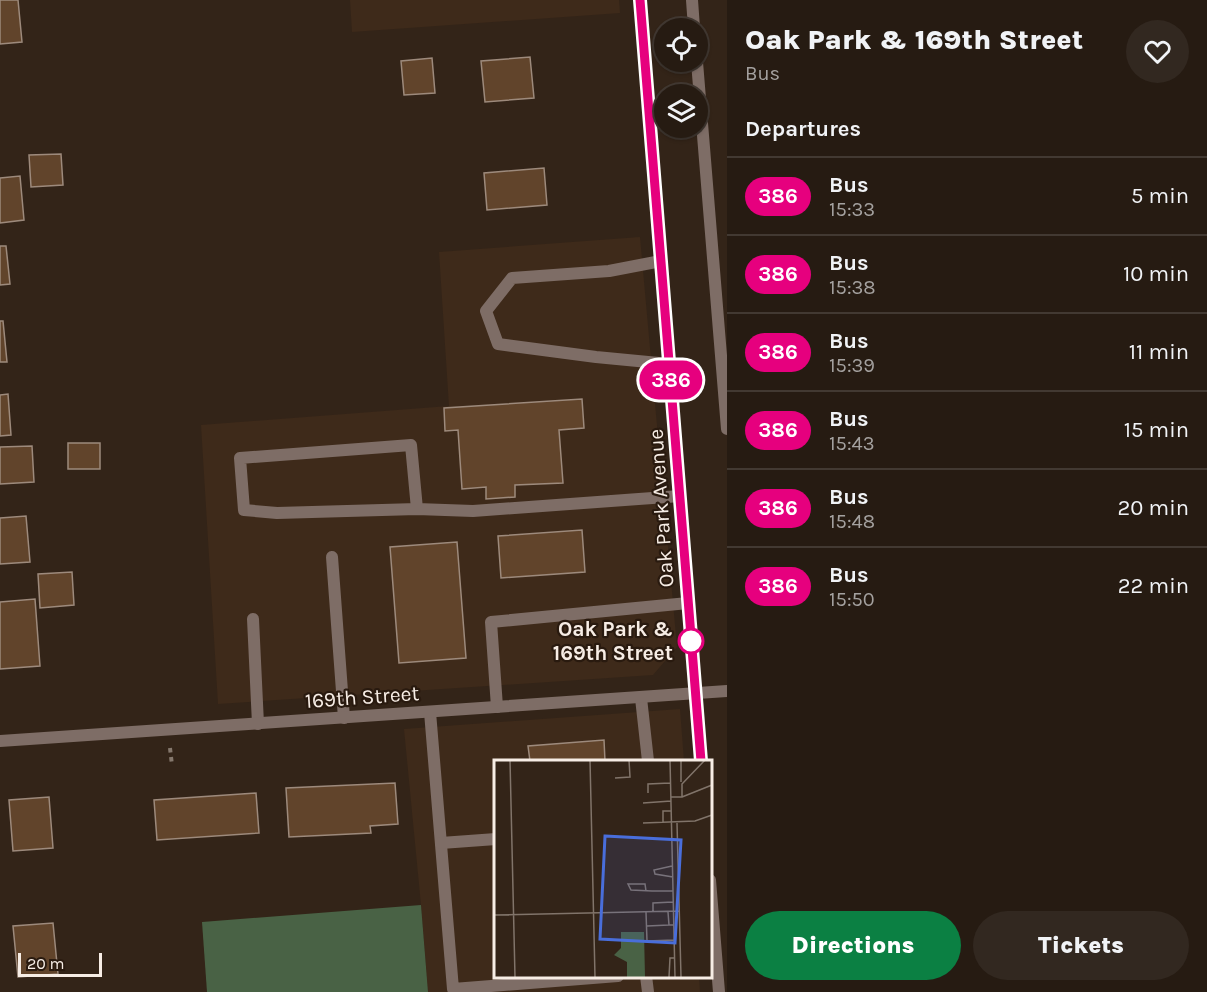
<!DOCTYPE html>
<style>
body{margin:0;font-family:Karla,sans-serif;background:#322820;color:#f1f3f6;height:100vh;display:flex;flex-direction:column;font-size:22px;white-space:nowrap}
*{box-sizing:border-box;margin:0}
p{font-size:20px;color:#a4a19f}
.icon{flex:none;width:33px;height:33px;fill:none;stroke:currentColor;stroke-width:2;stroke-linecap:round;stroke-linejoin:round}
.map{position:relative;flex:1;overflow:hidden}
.drawer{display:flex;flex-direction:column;background:#261b12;width:480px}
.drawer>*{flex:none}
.badge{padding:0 12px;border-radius:20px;font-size:21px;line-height:39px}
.tools{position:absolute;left:654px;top:18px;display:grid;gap:12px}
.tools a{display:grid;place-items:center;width:54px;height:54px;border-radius:50%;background:#261b12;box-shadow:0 2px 4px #0004,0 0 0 2px #423932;font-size:30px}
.scale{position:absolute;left:18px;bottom:15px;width:84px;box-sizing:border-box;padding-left:6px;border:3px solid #f7ede5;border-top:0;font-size:16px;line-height:21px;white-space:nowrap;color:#f7ede5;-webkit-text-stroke:4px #291a0f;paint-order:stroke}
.map>.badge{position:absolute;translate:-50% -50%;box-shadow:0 0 0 3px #fff}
h2{padding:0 18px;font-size:22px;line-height:54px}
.round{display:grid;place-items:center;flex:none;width:63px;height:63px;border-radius:32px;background:#322820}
.head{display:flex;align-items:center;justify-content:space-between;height:102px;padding:0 18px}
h1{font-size:28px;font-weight:800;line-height:45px}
.cta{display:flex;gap:12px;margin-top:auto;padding:12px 18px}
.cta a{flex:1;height:69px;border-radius:36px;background:#0b8043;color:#fff;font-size:24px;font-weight:800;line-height:69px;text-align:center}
.cta a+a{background:#322820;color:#f1f3f6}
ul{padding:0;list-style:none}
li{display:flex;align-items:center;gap:18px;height:78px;padding:0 18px;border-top:2px solid #423932}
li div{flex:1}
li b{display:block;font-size:22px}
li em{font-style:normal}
li .badge{min-width:66px;font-weight:700;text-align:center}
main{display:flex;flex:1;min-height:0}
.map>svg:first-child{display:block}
.built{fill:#3e2a1a}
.forest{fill:#496245}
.building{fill:#61442b;stroke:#9d8a7c;stroke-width:1.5}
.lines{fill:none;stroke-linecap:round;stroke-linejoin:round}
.path{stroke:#85786d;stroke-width:4;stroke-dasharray:4.5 4.5;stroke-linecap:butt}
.service{stroke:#7e6d66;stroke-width:12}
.minor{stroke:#7e6d66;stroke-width:12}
.tertiary{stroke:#7e6d66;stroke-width:12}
.line-casing{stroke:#fff;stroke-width:14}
.line{stroke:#e6007e;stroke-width:9}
.stop-dot{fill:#fff;stroke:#e6007e;stroke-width:3}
.labels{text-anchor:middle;stroke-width:4.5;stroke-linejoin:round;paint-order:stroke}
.street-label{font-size:21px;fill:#f7ede5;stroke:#291a0f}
.stop-label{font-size:21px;font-weight:bold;fill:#f7ede5;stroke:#291a0f;text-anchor:end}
.inset-road{fill:none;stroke:#81746a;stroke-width:1.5}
.view{fill:#496edb;fill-opacity:0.15;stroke:#496edb;stroke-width:3}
.inset-edge{fill:none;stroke:#f7ede5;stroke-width:3}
</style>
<main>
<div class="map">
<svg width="727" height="992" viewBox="0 0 727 992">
<rect width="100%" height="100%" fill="#332418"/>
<g class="built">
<polygon points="350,0 619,0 620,13 352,32"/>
<polygon points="640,237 677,647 653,675 218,704 201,425 449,406 439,252"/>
<polygon points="680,709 684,761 496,761 496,976 699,976 700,992 428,992 421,905 404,729"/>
</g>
<polygon class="forest" points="421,905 428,992 207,992 202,922"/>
<g class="building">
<polygon points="0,0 18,0 22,42 0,44"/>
<polygon points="530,57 534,98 485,102 481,61"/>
<polygon points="432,58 435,93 404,95 401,61"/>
<polygon points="61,154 63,185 31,187 29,155"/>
<polygon points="544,168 547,205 487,210 484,173"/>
<polygon points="20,176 24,220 0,223 0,178"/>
<polygon points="0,246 6,246 10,284 0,285"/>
<polygon points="0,321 3,321 7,362 0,362"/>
<polygon points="8,394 11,435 0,436 0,395"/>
<polygon points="582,399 584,428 559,430 563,483 515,485 515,497 486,499 486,487 462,489 458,430 445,431 444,408"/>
<rect x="68" y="443" width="32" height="26"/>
<polygon points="32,446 34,482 0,484 0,447"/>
<polygon points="26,516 30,562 0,564 0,518"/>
<polygon points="582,530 585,572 501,578 498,536"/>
<polygon points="457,542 466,658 399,663 390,547"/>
<polygon points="72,572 74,605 40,608 38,574"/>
<polygon points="35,599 40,666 0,669 0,602"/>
<polygon points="604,740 605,761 530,761 528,746"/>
<polygon points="395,783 398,824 370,826 371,833 289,837 286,788"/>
<polygon points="256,793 259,833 157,840 154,800"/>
<polygon points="49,797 53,848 13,851 9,800"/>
<polygon points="53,923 58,974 18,977 13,926"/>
</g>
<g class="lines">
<polyline class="path" points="170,748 172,765"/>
<g class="service">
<polyline points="692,0 694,28"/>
<polyline points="697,62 727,429"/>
<polyline points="661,261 609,271 512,278 486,311 498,344 596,357 669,364"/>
<polyline points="417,509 411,445 240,458 244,510 277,513 417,509 473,511 680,496"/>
<polyline points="332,557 344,718"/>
<polyline points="253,619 258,724"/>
<polyline points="641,698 648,761"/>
<polyline points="497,707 491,622 688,603"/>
<polyline points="430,712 453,989 618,976"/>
<polyline points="441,843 496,839"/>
<polyline points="646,976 648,992"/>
</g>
<polyline class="minor" points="0,741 727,691"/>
<g class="tertiary">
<polyline points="640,0 701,761"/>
<polyline points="710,880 719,992"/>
</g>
</g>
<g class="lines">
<g class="line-casing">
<polyline id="line" points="640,0 701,761"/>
</g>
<use href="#line" class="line"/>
</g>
<circle class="stop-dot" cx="691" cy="641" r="12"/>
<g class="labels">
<g class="street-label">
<text transform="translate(661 508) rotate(-94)" y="7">Oak Park Avenue</text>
<text transform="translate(362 697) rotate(-4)" y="7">169th Street</text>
</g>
<g class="stop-label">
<text x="673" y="636">Oak Park &amp;<tspan x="673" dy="24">169th Street</tspan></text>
</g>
</g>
<g transform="translate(494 760)">
<rect width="218" height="218" fill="#332418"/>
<path d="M127 172H150L151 217H133V202L120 195 127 188Z" fill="#496245"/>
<path class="inset-road" d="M16 0 21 217M96 0 101 217M176 0 181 217M187 0V22M121 18 136 17 135 0M154 33V24L176 23M177 37H188V24L211 0M188 37 218 25M149 43 177 41M169 62V51H177M149 63 201 61 218 55M183 63 187 217M178 106 160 110 161 114 179 117M152 131 151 124H134L137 130 158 131H179M152 152 153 181 180 180M159 152V143L179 142M174 152 175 165H180M0 155 185 151M153 166 175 165M175 217 176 198H181"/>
<path class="view" d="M111 76 187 80 181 183 106 179Z"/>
<rect width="218" height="218" class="inset-edge"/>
</g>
</svg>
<div class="tools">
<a><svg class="icon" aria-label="locate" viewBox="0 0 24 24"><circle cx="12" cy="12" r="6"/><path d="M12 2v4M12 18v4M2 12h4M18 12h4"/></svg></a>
<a><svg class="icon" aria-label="layers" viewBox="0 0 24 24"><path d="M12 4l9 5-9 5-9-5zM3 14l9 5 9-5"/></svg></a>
</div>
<div class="scale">20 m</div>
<b class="badge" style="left:671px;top:380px;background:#e6007e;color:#fff">386</b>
</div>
<section class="drawer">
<div class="head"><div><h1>Oak Park &amp; 169th Street</h1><p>Bus</p></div><a class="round"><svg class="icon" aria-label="heart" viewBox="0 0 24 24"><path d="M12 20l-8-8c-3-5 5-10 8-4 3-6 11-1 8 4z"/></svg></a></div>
<h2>Departures</h2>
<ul>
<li><span class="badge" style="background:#e6007e;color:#fff">386</span><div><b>Bus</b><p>15:33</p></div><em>5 min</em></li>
<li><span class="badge" style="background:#e6007e;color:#fff">386</span><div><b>Bus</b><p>15:38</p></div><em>10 min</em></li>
<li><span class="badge" style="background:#e6007e;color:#fff">386</span><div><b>Bus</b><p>15:39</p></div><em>11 min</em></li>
<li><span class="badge" style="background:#e6007e;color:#fff">386</span><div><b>Bus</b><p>15:43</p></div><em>15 min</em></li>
<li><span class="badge" style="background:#e6007e;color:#fff">386</span><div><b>Bus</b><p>15:48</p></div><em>20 min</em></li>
<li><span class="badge" style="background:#e6007e;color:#fff">386</span><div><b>Bus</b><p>15:50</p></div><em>22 min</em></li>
</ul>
<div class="cta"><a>Directions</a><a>Tickets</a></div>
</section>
</main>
